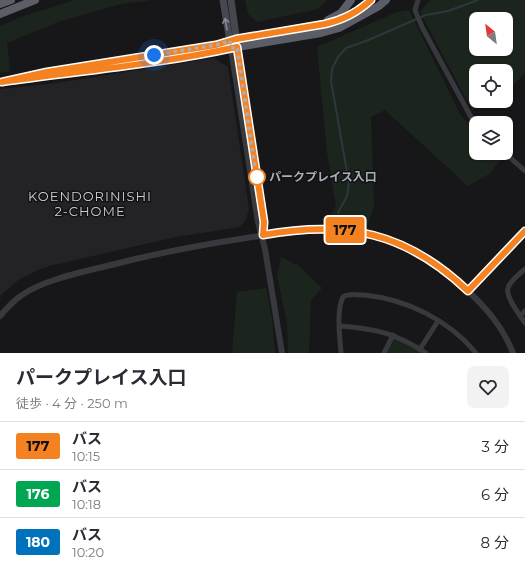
<!DOCTYPE html>
<html lang="ja">
<meta charset="utf-8">
<style>
body{margin:0;font-family:Montserrat,"Noto Sans JP",sans-serif;background:#f2f2f3;color:#2b2b33;height:100vh;display:flex;flex-direction:column;font-size:15px;white-space:nowrap}
*{box-sizing:border-box;margin:0}
p{font-size:13px;color:#7c7c81}
.icon{flex:none;width:22px;height:22px;fill:none;stroke:currentColor;stroke-width:2;stroke-linecap:round;stroke-linejoin:round}
.map{position:relative;height:353px;overflow:hidden}
.panel{display:flex;flex-direction:column;background:#fff;flex:1}
.panel>*{flex:none}
.badge{padding:0 8px;border-radius:3px;font-size:14px;line-height:26px}
.needle{width:26px;rotate:331deg}
.controls{position:absolute;left:469px;top:12px;display:grid;gap:8px}
.controls a{display:grid;place-items:center;width:44px;height:44px;border-radius:8px;background:#fff;box-shadow:0 1px 3px #0004;font-size:20px}
.you{position:absolute;width:20px;height:20px;margin:-10px;border:3px solid #fff;border-radius:50%;background:#1a73e8;box-shadow:0 0 0 6px #1a73e833}
.map>.badge{position:absolute;translate:-50% -50%;box-shadow:0 0 0 2px #fff}
.round{display:grid;place-items:center;flex:none;width:42px;height:42px;border-radius:8px;background:#f2f2f3}
.head{display:flex;align-items:center;justify-content:space-between;height:68px;padding:0 16px}
h1{font-size:19px;font-weight:700;line-height:30px}
ul{padding:0;list-style:none}
li{display:flex;align-items:center;gap:12px;height:48px;padding:0 16px;border-top:1px solid #e1e1e2}
li div{flex:1}
li b{display:block;font-size:15px}
li em{font-style:normal}
li .badge{min-width:44px;font-weight:700;text-align:center}
.map>svg:first-child{display:block}
.built{fill:#232326}
.green{fill:#1c251d;fill-rule:evenodd}
.lines{fill:none;stroke-linecap:round;stroke-linejoin:round}
.stream{stroke:#2c373e;stroke-width:2}
.minor{stroke:#37393e;stroke-width:5}
.tertiary{stroke:#37393e;stroke-width:6}
.secondary{stroke:#45484f;stroke-width:7}
.trunk{stroke:#5b5e67;stroke-width:8}
.oneway{stroke:#858a95}
.line-casing{stroke:#fff;stroke-width:9}
.line{stroke:#f58220;stroke-width:6}
.walk{stroke:#a8aeba;stroke-width:4;stroke-dasharray:0 7.2}
.stop-dot{fill:#fff;stroke:#f58220;stroke-width:2}
.labels{text-anchor:middle;stroke-width:3;stroke-linejoin:round;paint-order:stroke}
.stop-label{font-size:12px;font-weight:bold;fill:#a8aeba;stroke:#121214;text-anchor:start}
.neighbourhood-label{font-size:13px;letter-spacing:1px;fill:#c9cdd6;stroke:#121214}
</style>
<div class="map">
<svg width="525" height="353" viewBox="0 0 525 353">
<rect width="100%" height="100%" fill="#171719"/>
<polygon class="built" points="214,58 228,67 249,209 246,219 240,227 176,237 49,266 38,270 17,281 0,296 0,89 56,83"/>
<g class="green">
<polygon points="75,0 153,0 121,4 58,22 7,43 10,71 0,73 0,26 26,15"/>
<polygon points="245,0 327,0 318,9 257,22 248,14"/>
<path d="M433 0H525V73L506 93V71H476V101H490L472 110 420 12 429 1ZM476 19H506V49H476Z"/>
<polygon points="409,10 461,116 476,130 476,153 501,153 504,156 489,174 468,186 385,110 371,117 374,207 367,226 326,221 336,206 327,153 317,47 397,12"/>
<polygon points="281,257 299,266 322,288 311,300 309,353 288,353 287,323 277,276"/>
<polygon points="266,288 272,318 275,353 232,353 237,292"/>
<polygon points="394,337 422,353 387,353"/>
</g>
<g class="lines">
<polyline class="stream" points="338,213 347,196 349,183 331,81 332,69 338,57 346,48 366,41 426,15 448,11 478,0"/>
<g class="minor">
<polyline points="418,0 415,10 422,27 471,117 476,124"/>
<polyline points="505,153 525,171"/>
<path d="M525 269C519 274 510 281 508 288 505 297 520 315 525 323"/>
<polyline points="468,291 525,231"/>
<polyline points="520,316 525,311"/>
<path d="M340 326C377 329 395 333 426 353"/>
<polyline points="420,349 438,321"/>
<path d="M341 353C340 339 336 310 343 297 349 293 356 295 364 295 406 299 449 320 476 353"/>
<polyline points="384,353 393,335"/>
</g>
<g class="tertiary">
<polyline points="231,48 258,222 265,249 282,353"/>
<polyline points="51,71 216,45 233,40"/>
<polyline points="0,82 127,65 221,51 237,47 264,222 263,235"/>
<path d="M0 316C6 309 13 301 22 295 48 277 98 269 131 260 169 251 207 244 246 238 269 235 292 230 315 229 371 226 425 250 465 288 486 308 502 325 513 353"/>
</g>
<g class="secondary">
<polyline points="223,0 231,48"/>
<polyline points="231,0 237,43"/>
</g>
<g class="trunk">
<polyline points="0,4 11,0"/>
<polyline points="0,14 35,0"/>
<polyline points="328,20 341,13 351,0"/>
<polyline points="236,39 336,22 351,15 371,0"/>
<polyline points="237,47 321,33 339,28 379,6 386,0"/>
</g>
</g>
<defs><path id="oneway-shaft" d="M-6 0H5M1.5-3L5.5 0L1.5 3" fill="none" stroke-width="1.6" stroke-linecap="round" stroke-linejoin="round"/></defs>
<use class="oneway" href="#oneway-shaft" transform="translate(226 24) rotate(-100)"/>
<g class="lines">
<g class="line-casing">
<path id="line" d="M371 0C357 13 343 20 325 24L236 39 216 45 47 72 2 82C81 71 160 64 237 47L264 222 263 235C346 220 406 232 468 291L525 231"/>
</g>
<use href="#line" class="line"/>
<polyline class="walk" points="154,55 216,45 230,41 231,48 237,47 257,181 257,177"/>
</g>
<circle class="stop-dot" cx="257" cy="177" r="8"/>
<g class="labels">
<g class="stop-label">
<text x="269" y="181">パークプレイス入口</text>
</g>
<g class="neighbourhood-label">
<text x="90" y="201">KOENDORINISHI<tspan x="90" dy="15">2-CHOME</tspan></text>
</g>
</g>
</svg>
<div class="controls">
<a><svg class="needle" viewBox="-14 -14 28 28"><path d="M0-13l5 13h-10z" fill="#e53935"/><path d="M0 13l5-13h-10z" fill="#7c7c81"/></svg></a>
<a><svg class="icon" aria-label="locate" viewBox="0 0 24 24"><circle cx="12" cy="12" r="6"/><path d="M12 2v4M12 18v4M2 12h4M18 12h4"/></svg></a>
<a><svg class="icon" aria-label="layers" viewBox="0 0 24 24"><path d="M12 4l9 5-9 5-9-5zM3 14l9 5 9-5"/></svg></a>
</div>
<div class="you" style="left:154px;top:55px"></div>
<b class="badge" style="left:345px;top:230px;background:#f58220;color:#111">177</b>
</div>
<section class="panel">
<div class="head"><div><h1>パークプレイス入口</h1><p>徒歩 · 4 分 · 250 m</p></div><a class="round"><svg class="icon" aria-label="heart" viewBox="0 0 24 24"><path d="M12 20l-8-8c-3-5 5-10 8-4 3-6 11-1 8 4z"/></svg></a></div>
<ul>
<li><span class="badge" style="background:#f58220;color:#111">177</span><div><b>バス</b><p>10:15</p></div><em>3 分</em></li>
<li><span class="badge" style="background:#00a651;color:#fff">176</span><div><b>バス</b><p>10:18</p></div><em>6 分</em></li>
<li><span class="badge" style="background:#0072bc;color:#fff">180</span><div><b>バス</b><p>10:20</p></div><em>8 分</em></li>
</ul>
</section>
